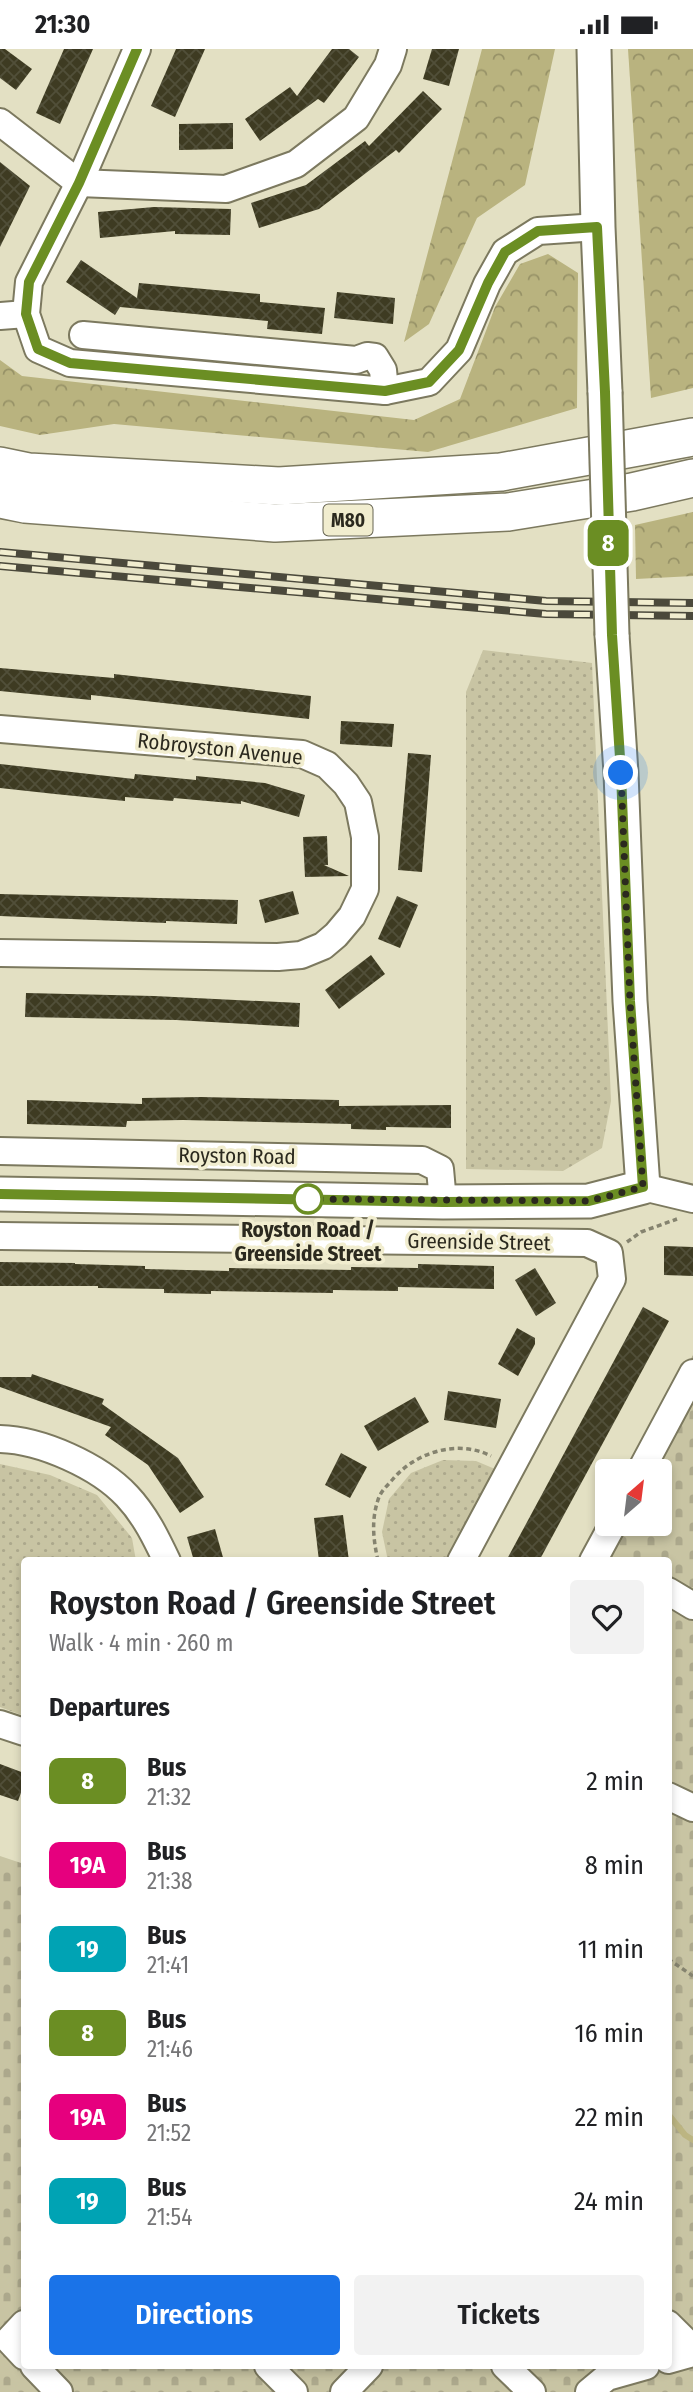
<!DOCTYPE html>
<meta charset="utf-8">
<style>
body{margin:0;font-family:"Fira Sans Condensed",sans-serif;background:#f2f2f2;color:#202124;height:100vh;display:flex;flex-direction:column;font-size:26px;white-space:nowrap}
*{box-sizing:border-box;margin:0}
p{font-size:23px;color:#757577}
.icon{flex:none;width:38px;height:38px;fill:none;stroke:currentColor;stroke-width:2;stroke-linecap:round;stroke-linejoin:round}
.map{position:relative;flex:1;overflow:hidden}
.details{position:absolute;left:21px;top:1508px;width:651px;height:812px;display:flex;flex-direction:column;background:#fff;border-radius:7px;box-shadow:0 4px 10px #0003}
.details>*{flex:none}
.badge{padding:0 14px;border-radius:10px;font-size:24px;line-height:46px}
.needle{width:46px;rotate:28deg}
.tools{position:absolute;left:595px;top:1410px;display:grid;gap:14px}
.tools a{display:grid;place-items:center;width:77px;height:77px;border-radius:7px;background:#fff;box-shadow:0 4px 10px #0003;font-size:35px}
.you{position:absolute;width:35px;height:35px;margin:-18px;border:5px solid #fff;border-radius:50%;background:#1a73e8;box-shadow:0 0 0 10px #1a73e833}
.map>.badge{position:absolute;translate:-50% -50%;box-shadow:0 0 0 4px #fff}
h2{padding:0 28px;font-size:26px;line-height:63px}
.round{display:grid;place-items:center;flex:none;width:74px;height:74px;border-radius:7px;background:#f2f2f2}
.overview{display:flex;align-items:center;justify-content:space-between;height:119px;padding:0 28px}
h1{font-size:33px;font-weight:600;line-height:52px}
.primary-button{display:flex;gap:14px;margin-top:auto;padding:14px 28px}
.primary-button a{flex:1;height:80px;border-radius:7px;background:#1a73e8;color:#fff;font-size:28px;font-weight:600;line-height:80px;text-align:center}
.primary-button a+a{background:#f2f2f2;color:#202124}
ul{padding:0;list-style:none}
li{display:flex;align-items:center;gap:21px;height:84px;padding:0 28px}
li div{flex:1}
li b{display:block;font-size:26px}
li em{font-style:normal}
li .badge{min-width:77px;font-weight:700;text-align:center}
.status{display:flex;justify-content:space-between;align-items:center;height:49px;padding:0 35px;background:#fff;direction:ltr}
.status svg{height:19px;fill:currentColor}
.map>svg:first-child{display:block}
.grass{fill:url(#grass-dots)}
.forest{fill:url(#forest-crowns)}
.cemetery{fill:url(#cemetery-stones)}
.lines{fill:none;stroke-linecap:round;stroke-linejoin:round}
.stream{stroke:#bcb582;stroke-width:6}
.building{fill:url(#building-cross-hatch)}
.minor-casing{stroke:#7c795f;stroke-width:30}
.major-casing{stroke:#7c795f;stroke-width:37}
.highway-casing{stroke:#7c795f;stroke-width:40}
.path{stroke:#85836f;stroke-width:3.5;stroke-dasharray:5 3.5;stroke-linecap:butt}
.minor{stroke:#fff;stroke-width:26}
.major{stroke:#fff;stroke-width:33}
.highway{stroke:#fff;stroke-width:37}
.rail-casing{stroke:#4b493b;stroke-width:8}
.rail{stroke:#f1edcf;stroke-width:5;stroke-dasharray:16;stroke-linecap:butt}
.major-bridge-casing{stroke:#7c795f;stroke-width:37;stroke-linecap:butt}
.major-bridge{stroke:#fff;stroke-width:33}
.line-casing{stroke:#fff;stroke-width:16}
.line{stroke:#6b8e23;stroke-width:10}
.walk{stroke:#2b291e;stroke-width:7;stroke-dasharray:0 12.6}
.stop-dot{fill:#fff;stroke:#6b8e23;stroke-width:3.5}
.labels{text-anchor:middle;stroke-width:7;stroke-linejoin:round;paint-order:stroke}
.shield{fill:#f1edcf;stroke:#666453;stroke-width:2}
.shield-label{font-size:19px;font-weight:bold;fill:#2b291e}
.street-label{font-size:21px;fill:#2b291e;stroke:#f1edcf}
.stop-label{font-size:21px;font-weight:bold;fill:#2b291e;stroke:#f1edcf}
</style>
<div class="status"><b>21:30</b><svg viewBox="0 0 49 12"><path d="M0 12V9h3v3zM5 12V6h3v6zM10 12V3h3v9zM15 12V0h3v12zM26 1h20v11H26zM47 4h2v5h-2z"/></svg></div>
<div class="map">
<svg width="693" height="2343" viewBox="0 0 693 2343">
<defs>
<pattern id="grass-dots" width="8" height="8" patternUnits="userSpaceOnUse" patternTransform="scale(1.75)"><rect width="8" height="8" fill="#c8c4a3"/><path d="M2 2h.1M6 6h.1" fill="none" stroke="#aca88c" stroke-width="1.8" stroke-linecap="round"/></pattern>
<pattern id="forest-crowns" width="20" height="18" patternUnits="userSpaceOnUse" patternTransform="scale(1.75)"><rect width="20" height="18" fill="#b9b37f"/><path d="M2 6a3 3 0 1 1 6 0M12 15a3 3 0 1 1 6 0" fill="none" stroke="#979267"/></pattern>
<pattern id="cemetery-stones" width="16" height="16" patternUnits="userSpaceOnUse" patternTransform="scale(1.75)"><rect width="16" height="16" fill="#c8c4a3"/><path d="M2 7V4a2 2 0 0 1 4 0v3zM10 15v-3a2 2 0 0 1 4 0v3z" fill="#aca88c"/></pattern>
<pattern id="building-cross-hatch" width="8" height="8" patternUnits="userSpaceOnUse" patternTransform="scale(1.75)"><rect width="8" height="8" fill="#3e3b22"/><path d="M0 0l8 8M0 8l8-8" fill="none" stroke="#514f39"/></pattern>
</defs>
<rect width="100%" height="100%" fill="#e3e0c3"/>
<g class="grass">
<polygon points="483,601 592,614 611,1052 602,1099 563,1122 466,1120 466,643"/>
<polygon points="443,1411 476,1412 495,1420 447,1512 388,1512 382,1483 389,1450 411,1424"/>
<polygon points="0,1415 50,1426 97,1446 132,1489 136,1512 24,1512 24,1667 0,1658"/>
</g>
<g class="forest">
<polygon points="482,0 555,0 525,136 477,169 429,275 404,293"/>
<polygon points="628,0 693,0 693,339 651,349"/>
<polygon points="548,205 578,224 577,359 428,403 114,375 40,386 0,377 0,311 22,327 414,371 460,350 495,258 520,215"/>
<polygon points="693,463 693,527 636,530 635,476"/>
</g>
<polygon class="cemetery" points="693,1306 693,2343 0,2343 0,1807 24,1815 24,2317 668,2317 668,1512 585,1512 607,1475 660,1475 660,1423 632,1423"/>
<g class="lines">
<polyline class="stream" points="668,2065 685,2086 693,2091"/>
</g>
<g class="building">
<polygon points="0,0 5,0 32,20 16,41 0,29"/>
<polygon points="64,0 93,0 60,75 36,64"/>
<polygon points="176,0 205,0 175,68 151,57"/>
<polygon points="332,0 349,0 359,8 324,54 318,50 260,92 245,70 290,38 297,47"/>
<polygon points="432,0 459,0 449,37 423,30"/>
<polygon points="423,42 442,60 399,104 396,101 319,160 259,179 251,154 306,136 365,92 369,97"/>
<polygon points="233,74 233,100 179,101 179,75"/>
<polygon points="0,113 30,137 0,198"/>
<polygon points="154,158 231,160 230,186 175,185 175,182 100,189 98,163"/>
<polygon points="81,211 137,249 139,234 260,245 260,253 325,259 322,285 267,280 268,272 120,258 115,266 66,233"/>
<polygon points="337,243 395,249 393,275 334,269"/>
<polygon points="0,619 114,629 114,625 311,647 309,670 91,646 91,651 0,642"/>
<polygon points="341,672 394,675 392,698 340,695"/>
<polygon points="408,704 431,706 422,823 398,821"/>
<polygon points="0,715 134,730 135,725 196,731 196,727 265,734 305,746 299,768 241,752 241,755 174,749 173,752 125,748 125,752 55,745 0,739"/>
<polygon points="327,787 328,816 324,816 349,827 305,828 303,788"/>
<polygon points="293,842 299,865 265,874 259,851"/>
<polygon points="0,845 238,851 237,875 166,872 166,874 0,867"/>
<polygon points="397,847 418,856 400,899 378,890"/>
<polygon points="371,906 385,925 339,960 325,941"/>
<polygon points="26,944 154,947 300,954 299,978 176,971 25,968"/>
<polygon points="201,1048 339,1051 339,1057 451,1056 451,1079 386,1078 386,1081 351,1080 351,1075 183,1071 127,1072 126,1078 27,1075 27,1051 142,1055 142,1049"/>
<polygon points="664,1197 693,1198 693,1227 664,1226"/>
<polygon points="0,1213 75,1214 75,1215 145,1217 145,1220 229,1222 229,1219 351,1221 351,1218 418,1219 418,1215 494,1217 494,1240 398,1238 398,1242 333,1241 333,1244 211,1242 211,1245 164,1244 164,1240 98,1239 98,1237 0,1237"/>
<polygon points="535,1219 556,1254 536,1267 515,1231"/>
<polygon points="643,1258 669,1272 539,1512 506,1512"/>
<polygon points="517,1279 535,1289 535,1295 518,1327 498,1315"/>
<polygon points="32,1325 104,1350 102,1355 178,1409 204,1448 180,1464 148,1416 105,1386 111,1378 0,1338 0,1328 31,1328"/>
<polygon points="448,1342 501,1350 496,1379 444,1371"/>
<polygon points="415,1348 429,1373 378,1402 364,1377"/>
<polygon points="341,1404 367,1418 350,1449 325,1436"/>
<polygon points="343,1466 349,1512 319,1512 314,1469"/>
<polygon points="215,1480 224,1512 194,1512 187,1488"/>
<polygon points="0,1715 24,1724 24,1735 18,1752 0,1746"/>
</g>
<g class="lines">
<g class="minor-casing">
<g id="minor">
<polyline points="137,0 79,134 29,233 26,265 38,300 70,314 385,342 429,333 459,301 487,235 505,203 538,182 598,178"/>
<polyline points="0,73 79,134 226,140 296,115 356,69 388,16 393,0"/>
<polyline points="0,267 26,265"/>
<polyline points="83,286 356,311 367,307 375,308 383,321 385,342"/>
<polyline points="0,680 302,705 327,716 346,735 358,753 365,788 365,840 352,867 336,886 323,897 301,906 278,908 0,904"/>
<polyline points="0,1102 422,1111 440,1120 443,1153"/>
<polyline points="643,1138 693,1150"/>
<polyline points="0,1187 587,1194 609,1204 612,1230 461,1512"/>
<path d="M0 1390C41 1391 99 1417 127 1447 145 1466 156 1489 167 1512"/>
<polyline points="640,1423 693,1324"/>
<polyline points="593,1512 613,1475"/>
<polyline points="668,1542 693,1557"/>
<polyline points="0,1675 24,1683"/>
<polyline points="668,1747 693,1759"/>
<polyline points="24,2275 9,2291 24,2307"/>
<polyline points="668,2275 693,2300"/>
<polyline points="668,2311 693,2304"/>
<polyline points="34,2317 59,2343"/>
<polyline points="268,2317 294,2343"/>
<polyline points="505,2317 532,2343"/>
<polyline points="344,2343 369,2317"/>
<polyline points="589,2343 607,2328 646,2317"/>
</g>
</g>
<g class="major-casing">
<g id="major">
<polyline points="594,0 598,178 605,343"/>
<polyline points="0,1145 443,1153 589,1152 643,1138 630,952 621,724 612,586"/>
</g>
</g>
<g class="highway-casing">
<g id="highway">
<polyline points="0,417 29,423 279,437 501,423 693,388"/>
<polyline points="0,450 25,455 275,474 508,463 632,443 693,429"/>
</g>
</g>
<g class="path">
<polyline points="627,1193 641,1183 677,1170"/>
<path d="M378 1512C373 1489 371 1470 379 1448 382 1441 388 1436 393 1430 416 1403 458 1390 491 1407"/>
<polyline points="668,1910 693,1927"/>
</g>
<use href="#minor" class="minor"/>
<use href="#major" class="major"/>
<use href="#highway" class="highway"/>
<g class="rail-casing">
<g id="rail">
<polyline points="0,503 546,552 693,554"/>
<polyline points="0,517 546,565 693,567"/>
</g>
</g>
<use href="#rail" class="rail"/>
<g class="major-bridge-casing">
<polyline id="major-bridge" points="605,343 612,586"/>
</g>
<use href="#major-bridge" class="major-bridge"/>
</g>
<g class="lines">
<g class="line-casing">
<polyline id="line" points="0,1145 443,1153 589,1152 643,1138 630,952 621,724 612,586 605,343 597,178 538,182 505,203 488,234 459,301 429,333 385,342 70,314 38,300 26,265 29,233 79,134 137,0"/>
</g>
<use href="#line" class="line"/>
<polyline class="walk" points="308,1150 589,1152 643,1138 630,952 621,724"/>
</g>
<circle class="stop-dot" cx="308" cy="1150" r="14"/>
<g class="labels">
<rect class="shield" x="323.5" y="455.5" width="49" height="31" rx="5"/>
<g class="shield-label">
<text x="348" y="478">M80</text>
</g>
<g class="street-label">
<text transform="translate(220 700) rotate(6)" y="7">Robroyston Avenue</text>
<text transform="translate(237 1107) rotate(1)" y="7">Royston Road</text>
<text transform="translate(479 1193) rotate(1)" y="7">Greenside Street</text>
</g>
<g class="stop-label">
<text x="308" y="1188">Royston Road /<tspan x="308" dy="24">Greenside Street</tspan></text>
</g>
</g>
</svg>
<div class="tools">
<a><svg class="needle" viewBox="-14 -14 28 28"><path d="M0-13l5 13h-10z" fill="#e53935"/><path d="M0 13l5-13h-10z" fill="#757577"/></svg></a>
</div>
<div class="you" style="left:621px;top:724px"></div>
<b class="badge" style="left:608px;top:494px;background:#6b8e23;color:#fff">8</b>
<section class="details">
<div class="overview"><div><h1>Royston Road / Greenside Street</h1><p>Walk · 4 min · 260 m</p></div><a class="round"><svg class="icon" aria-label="heart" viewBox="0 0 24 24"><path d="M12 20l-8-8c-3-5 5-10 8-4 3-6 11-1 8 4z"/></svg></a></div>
<h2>Departures</h2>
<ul>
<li><span class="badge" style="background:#6b8e23;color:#fff">8</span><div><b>Bus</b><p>21:32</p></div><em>2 min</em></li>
<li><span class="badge" style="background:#e6007e;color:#fff">19A</span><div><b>Bus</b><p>21:38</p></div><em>8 min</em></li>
<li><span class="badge" style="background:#00a3b4;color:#fff">19</span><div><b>Bus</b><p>21:41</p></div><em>11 min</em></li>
<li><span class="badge" style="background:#6b8e23;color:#fff">8</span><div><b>Bus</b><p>21:46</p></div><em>16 min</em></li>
<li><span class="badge" style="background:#e6007e;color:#fff">19A</span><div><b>Bus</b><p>21:52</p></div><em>22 min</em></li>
<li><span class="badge" style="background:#00a3b4;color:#fff">19</span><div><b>Bus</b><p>21:54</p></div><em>24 min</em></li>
</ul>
<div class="primary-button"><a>Directions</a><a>Tickets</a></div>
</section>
</div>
